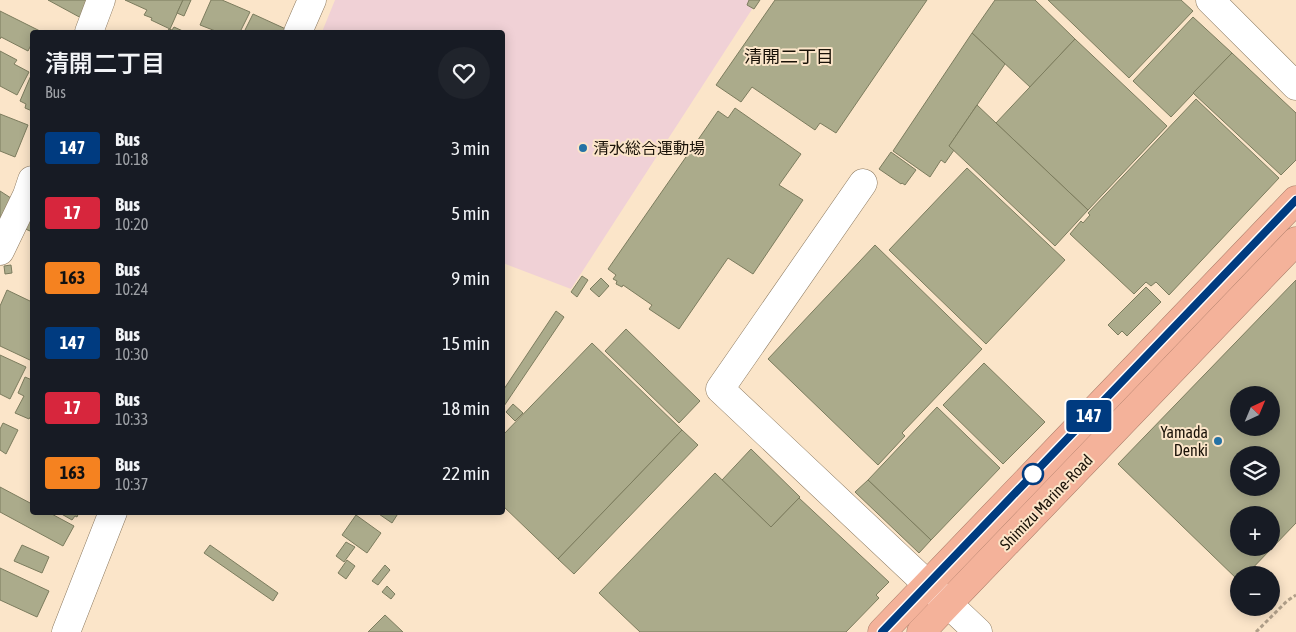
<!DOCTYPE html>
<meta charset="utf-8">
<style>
body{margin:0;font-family:"Asap Condensed","Noto Sans JP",sans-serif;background:#20242c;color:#f1f3f6;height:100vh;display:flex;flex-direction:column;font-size:19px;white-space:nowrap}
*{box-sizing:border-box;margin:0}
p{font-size:16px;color:#9ea1a6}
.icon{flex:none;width:28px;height:28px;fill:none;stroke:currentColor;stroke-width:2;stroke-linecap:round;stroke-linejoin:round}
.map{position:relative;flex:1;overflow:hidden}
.details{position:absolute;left:30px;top:30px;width:475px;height:485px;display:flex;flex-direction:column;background:#171b24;border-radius:5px;box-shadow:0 2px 12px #0003}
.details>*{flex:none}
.badge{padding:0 10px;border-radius:4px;font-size:18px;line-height:32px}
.needle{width:32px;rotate:44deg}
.buttons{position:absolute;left:1230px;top:386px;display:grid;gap:10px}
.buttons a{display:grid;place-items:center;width:50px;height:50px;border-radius:50%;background:#171b24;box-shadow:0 2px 12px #0003;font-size:25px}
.map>.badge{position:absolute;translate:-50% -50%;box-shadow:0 0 0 2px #fff}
.round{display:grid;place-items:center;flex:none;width:52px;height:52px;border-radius:26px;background:#20242c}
.head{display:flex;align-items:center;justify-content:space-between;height:85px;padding:0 15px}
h1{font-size:24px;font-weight:600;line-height:38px}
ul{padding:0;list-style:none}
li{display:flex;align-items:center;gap:15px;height:65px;padding:0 15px}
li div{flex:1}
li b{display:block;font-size:19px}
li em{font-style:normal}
li .badge{min-width:55px;font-weight:700;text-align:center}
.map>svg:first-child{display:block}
.green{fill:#f0d1d6}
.building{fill:#abab8b;stroke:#7c7c5e;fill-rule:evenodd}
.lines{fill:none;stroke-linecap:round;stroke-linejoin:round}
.minor-casing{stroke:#8b785e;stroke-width:29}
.highway-casing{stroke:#a77a67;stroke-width:29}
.path{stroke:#b1a08a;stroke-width:3;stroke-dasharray:4 2.5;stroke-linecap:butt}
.minor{stroke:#fff;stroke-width:28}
.highway{stroke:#f4b29a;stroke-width:28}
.line-casing{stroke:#fff;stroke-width:11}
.line{stroke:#003b80;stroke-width:8}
.poi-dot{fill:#2572a5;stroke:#fbe5c9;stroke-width:2}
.stop-dot{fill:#fff;stroke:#003b80;stroke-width:2.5}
.labels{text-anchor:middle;stroke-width:4;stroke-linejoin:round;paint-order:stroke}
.poi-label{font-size:16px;fill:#191208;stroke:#fbe5c9;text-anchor:start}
.street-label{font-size:16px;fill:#191208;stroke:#fbe5c9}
.neighbourhood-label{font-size:18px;fill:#191208;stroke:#fbe5c9}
</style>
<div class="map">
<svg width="1296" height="632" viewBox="0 0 1296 632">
<rect width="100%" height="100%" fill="#fbe5c9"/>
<polygon class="green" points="335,0 758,0 571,289 503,263 502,32 322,32"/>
<g class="building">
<polygon points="48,0 87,0 83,19"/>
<polygon points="125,0 183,0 170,29 151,20 152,18 144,15 147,10"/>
<polygon points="183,0 191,0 184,16 177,13"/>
<polygon points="211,0 222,0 250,12 240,32 218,32 200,25"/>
<polygon points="749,0 760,0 754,9 747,5"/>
<polygon points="775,0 927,0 836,133 820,123 815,130 752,87 741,102 716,85"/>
<polygon points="995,0 1035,0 1075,39 1030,87 972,33"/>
<polygon points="1048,0 1181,0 1193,11 1129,78"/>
<polygon points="0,11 42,32 32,32 32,45 31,45 28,51 1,37 0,39"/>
<polygon points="253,14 288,30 287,32 244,32"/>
<polygon points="1193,17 1232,53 1171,117 1133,81"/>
<polygon points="174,27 185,32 167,32 169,29 172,30"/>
<polygon points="972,33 1005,64 949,146 954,150 945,163 941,160 930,177 893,151"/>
<polygon points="1075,39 1167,126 1088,210 996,123"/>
<polygon points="0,51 17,60 14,64 29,72 17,95 0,86"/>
<polygon points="1232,53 1296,113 1296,160 1281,175 1193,93"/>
<polygon points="32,73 32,111 25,108 26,104 20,101"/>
<polygon points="1196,99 1279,178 1169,295 1156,282 1151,286 1146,282 1134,294 1070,234 1081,221 1083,223 1090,215 1088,213"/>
<polygon points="977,105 1088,210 1055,246 949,146"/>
<polygon points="735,108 801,154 779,185 803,200 753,274 728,258 679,329 649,309 652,305 623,285 622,287 616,284 617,281 613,279 616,275 608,269 718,111 728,118"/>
<polygon points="0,114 28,125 15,157 0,151"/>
<polygon points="891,152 916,170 905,185 902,183 901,184 879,169"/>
<polygon points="967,168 1065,260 986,344 889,250"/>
<polygon points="0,191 14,200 0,221"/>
<polygon points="32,207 32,225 30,231 23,228"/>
<polygon points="875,245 982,349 902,433 905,436 878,465 768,359"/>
<polygon points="11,265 12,273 5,274 4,266"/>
<polygon points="582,276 588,280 577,297 571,292"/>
<polygon points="601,278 609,286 599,297 590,289"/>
<path d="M1296 280V523L1246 575H1239V581L1118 464ZM1239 395H1271V428H1239ZM1239 455H1271V488H1239ZM1239 515H1271V548H1239Z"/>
<polygon points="1146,287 1161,302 1127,336 1122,331 1118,335 1108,325"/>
<polygon points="7,290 32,302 32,361 0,346 0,306"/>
<polygon points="556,311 564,317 502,409 502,392"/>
<polygon points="626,329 700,401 679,423 605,351"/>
<polygon points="592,343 682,430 558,559 502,505 502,436"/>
<polygon points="0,355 26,367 10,399 0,394"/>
<polygon points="984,363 1045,422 1003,464 943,405"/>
<polygon points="25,377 32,380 32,414 29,419 15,413 24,396 18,393"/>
<polygon points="513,404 523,413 515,421 506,412"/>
<polygon points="937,407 1000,468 931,540 868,480"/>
<polygon points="3,423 18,430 6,454 0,450 0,429"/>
<polygon points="682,430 698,445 574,574 558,559"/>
<polygon points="751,449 800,497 771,527 722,480"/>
<polygon points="715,473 771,527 799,498 889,582 876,595 879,598 846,632 640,632 599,593"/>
<polygon points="868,480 931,540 919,553 855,492"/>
<polygon points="0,487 32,504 32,512 48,512 74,526 63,546 0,512"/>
<polygon points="58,512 79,512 77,517 75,516 72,520"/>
<polygon points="376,512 399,512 392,523"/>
<polygon points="356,515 381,533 367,553 342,535"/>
<polygon points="346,542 355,547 344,562 336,556"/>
<polygon points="22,545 49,557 42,573 14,561"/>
<polygon points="210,545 278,593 273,601 204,553"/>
<polygon points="347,560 355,566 346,579 338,573"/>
<polygon points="385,565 390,570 378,585 372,581"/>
<polygon points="0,568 49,591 37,617 0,600"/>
<polygon points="387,586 395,594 391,599 382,592"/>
<polygon points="385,615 403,632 368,632"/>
</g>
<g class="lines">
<g class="minor-casing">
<g id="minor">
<polyline points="1210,0 1296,86"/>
<polyline points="89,32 101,0"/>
<polyline points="298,32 312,0"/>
<polyline points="863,183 720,389 978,632"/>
<polyline points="0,251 27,195 32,180"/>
<polyline points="66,632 113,512"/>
</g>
</g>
<g class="highway-casing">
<g id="highway">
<polyline points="882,632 1296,200"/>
<polyline points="921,632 1296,241"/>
</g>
</g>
<polyline class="path" points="1256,632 1287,601 1296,595"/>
<use href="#minor" class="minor"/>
<use href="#highway" class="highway"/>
</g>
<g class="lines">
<g class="line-casing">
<polyline id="line" points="882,632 1296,200"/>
</g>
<use href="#line" class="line"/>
</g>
<g class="poi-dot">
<circle cx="583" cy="148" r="5"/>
<circle cx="1218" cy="441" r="5"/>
</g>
<circle class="stop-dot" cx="1033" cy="474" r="10"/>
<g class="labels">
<g class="poi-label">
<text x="593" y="154">清水総合運動場</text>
<text x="1208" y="438" text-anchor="end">Yamada<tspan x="1208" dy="18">Denki</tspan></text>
</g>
<g class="street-label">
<text transform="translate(1046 502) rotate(-46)" y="6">Shimizu Marine-Road</text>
</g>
<g class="neighbourhood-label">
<text x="789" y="63">清開二丁目</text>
</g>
</g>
</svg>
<div class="buttons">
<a><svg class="needle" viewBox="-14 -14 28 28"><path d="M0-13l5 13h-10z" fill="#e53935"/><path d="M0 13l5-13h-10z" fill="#9ea1a6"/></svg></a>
<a><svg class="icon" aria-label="layers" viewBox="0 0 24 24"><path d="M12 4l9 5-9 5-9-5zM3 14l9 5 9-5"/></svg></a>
<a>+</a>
<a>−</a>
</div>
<b class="badge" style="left:1089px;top:416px;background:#003b80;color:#fff">147</b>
<section class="details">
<div class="head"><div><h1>清開二丁目</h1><p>Bus</p></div><a class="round"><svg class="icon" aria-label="heart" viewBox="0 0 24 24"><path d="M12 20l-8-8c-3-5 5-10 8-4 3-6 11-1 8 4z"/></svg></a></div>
<ul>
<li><span class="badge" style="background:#003b80;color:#fff">147</span><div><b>Bus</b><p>10:18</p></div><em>3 min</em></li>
<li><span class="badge" style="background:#d7263d;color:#fff">17</span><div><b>Bus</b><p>10:20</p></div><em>5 min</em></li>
<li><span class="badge" style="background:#f58220;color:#111">163</span><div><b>Bus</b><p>10:24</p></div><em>9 min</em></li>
<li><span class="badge" style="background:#003b80;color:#fff">147</span><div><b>Bus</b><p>10:30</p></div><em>15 min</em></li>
<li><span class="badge" style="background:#d7263d;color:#fff">17</span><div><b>Bus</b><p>10:33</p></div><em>18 min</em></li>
<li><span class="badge" style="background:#f58220;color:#111">163</span><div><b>Bus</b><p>10:37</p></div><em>22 min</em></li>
</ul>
</section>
</div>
